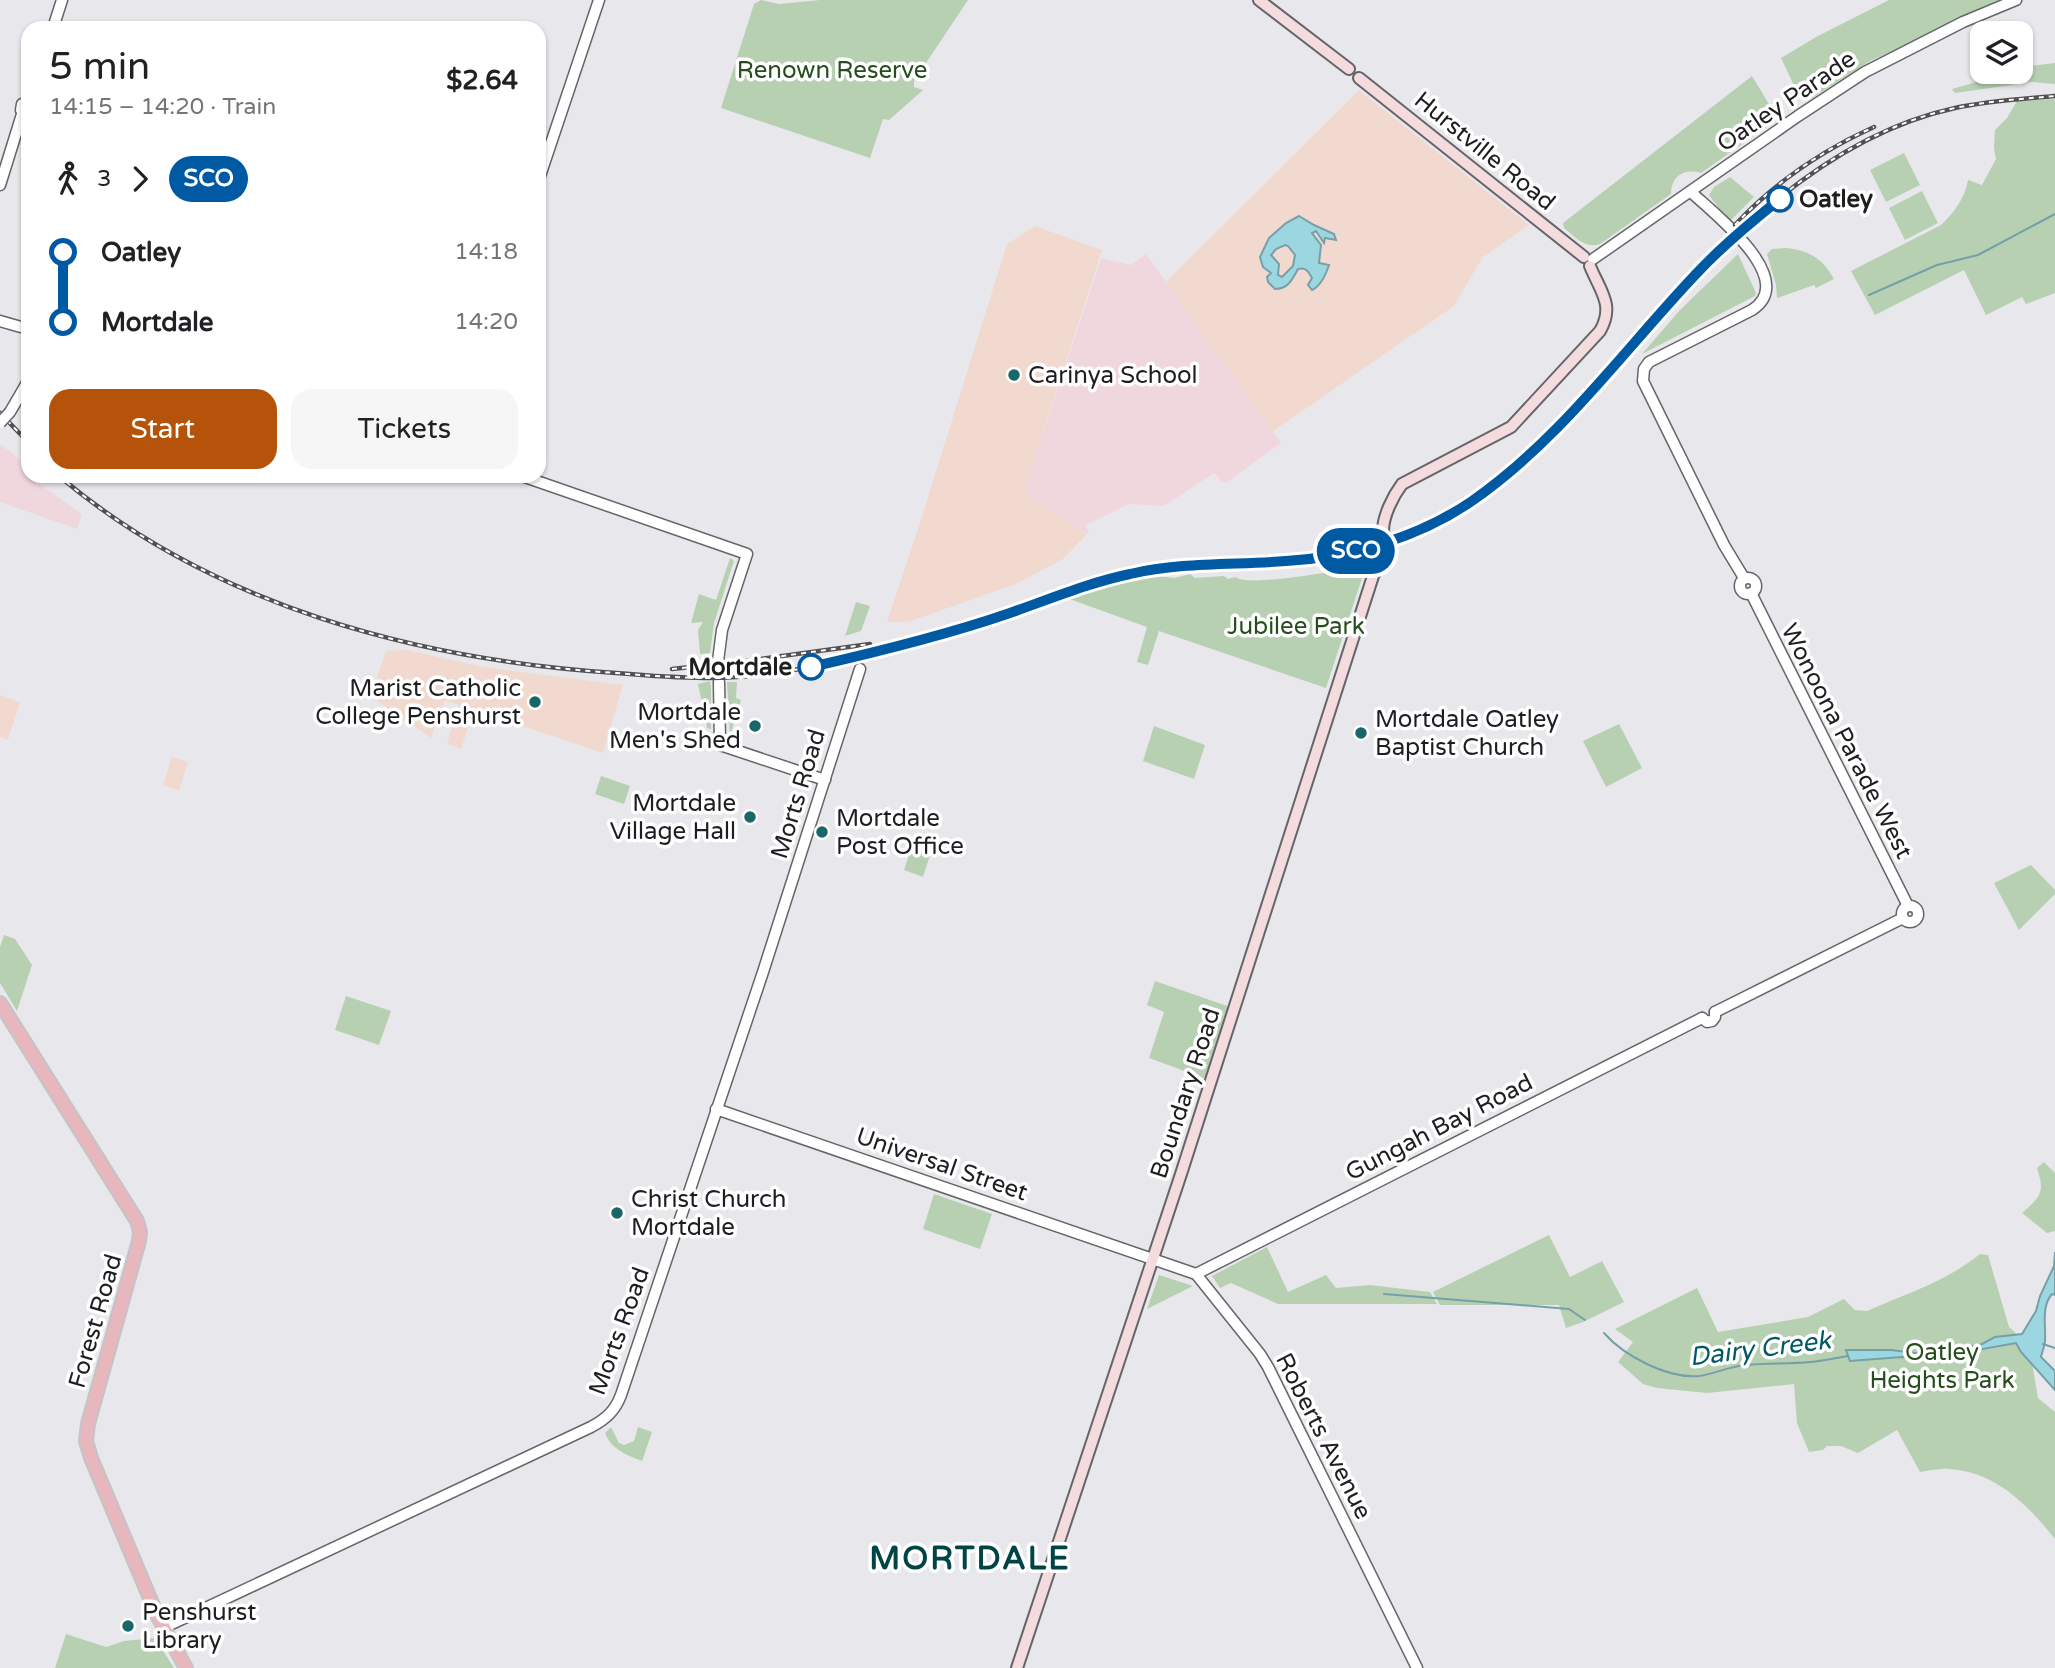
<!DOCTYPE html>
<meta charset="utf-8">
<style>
body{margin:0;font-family:"Varela Round",sans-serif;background:#f6f6f6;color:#202124;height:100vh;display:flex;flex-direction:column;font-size:26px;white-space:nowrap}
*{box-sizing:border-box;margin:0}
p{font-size:23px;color:#757577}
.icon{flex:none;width:38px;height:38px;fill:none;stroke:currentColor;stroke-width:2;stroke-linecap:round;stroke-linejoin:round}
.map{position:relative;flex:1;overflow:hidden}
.panel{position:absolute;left:21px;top:21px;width:525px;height:462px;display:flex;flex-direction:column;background:#fff;border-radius:21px;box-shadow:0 2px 5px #0004}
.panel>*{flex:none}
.badge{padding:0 14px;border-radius:23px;font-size:24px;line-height:46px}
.tools{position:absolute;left:1970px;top:21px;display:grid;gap:14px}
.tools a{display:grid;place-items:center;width:63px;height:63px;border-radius:14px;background:#fff;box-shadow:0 2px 5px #0004;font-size:35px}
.map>.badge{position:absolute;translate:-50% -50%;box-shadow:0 0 0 4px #fff}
.legs{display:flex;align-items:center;gap:10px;height:77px;padding:0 28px;font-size:23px}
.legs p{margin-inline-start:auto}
.overview{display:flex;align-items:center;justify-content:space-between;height:119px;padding:0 28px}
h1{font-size:38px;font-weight:600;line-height:52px}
.button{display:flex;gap:14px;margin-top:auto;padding:14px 28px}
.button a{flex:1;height:80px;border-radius:21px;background:#b45309;color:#fff;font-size:28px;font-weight:600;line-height:80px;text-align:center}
.button a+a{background:#f6f6f6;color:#202124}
ul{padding:0 28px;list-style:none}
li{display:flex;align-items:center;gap:24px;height:70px;font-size:26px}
li i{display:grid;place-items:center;width:10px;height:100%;margin:0 9px;background:currentColor}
li i::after{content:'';width:18px;height:18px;margin:-9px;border:5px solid;border-radius:50%;background:#fff}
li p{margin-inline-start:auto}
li:first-child i{background:linear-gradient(#0000 50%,currentColor 0)}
li:last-child i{background:linear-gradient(currentColor 50%,#0000 0)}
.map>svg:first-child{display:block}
.industrial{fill:#f0d7de}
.education{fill:#f1d9cf}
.green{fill:#b7d0b2}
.water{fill:#9cd7e1;stroke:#76a0a7;stroke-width:2;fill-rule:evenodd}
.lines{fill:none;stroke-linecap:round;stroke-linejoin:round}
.stream{stroke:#76a0a7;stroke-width:2}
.tertiary-tunnel{stroke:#c0c0c3;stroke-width:10;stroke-dasharray:10 5;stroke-linecap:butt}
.tertiary-casing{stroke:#656569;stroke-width:13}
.secondary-casing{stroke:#656569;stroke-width:14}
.primary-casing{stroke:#c4c4c5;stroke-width:16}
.tertiary{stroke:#fff;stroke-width:10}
.secondary{stroke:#f3dbde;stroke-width:10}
.primary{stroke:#e8b6bd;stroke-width:12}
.rail-casing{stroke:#515154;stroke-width:4.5}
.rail{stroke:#fff;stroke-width:2;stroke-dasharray:5;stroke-linecap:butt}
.tertiary-bridge-casing{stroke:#656569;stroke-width:13;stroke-linecap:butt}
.secondary-bridge-casing{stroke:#656569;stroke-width:14;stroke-linecap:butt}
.tertiary-bridge{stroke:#fff;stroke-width:10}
.secondary-bridge{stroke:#f3dbde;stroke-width:10}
.line-1-casing{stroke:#fff;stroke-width:16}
.line-1{stroke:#005aa3;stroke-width:10}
.stop-1-dot{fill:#fff;stroke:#005aa3;stroke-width:3.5}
.poi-dot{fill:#196769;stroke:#fff;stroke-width:2.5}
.labels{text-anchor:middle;stroke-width:7;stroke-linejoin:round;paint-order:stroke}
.park-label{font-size:24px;fill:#254e1c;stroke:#fff}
.street-label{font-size:24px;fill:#1e1e20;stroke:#fff}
.stop-label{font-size:24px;font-weight:bold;fill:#1e1e20;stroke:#fff;text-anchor:start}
.poi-label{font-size:24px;fill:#1e1e20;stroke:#fff;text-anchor:start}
.water-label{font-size:26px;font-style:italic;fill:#015964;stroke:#fff}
.district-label{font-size:32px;font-weight:bold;letter-spacing:2px;fill:#004446;stroke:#fff}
</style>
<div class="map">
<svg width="2055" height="1668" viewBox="0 0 2055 1668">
<rect width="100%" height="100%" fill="#e8e8ec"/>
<g class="industrial">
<polygon points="1146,254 1281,443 1226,483 1222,482 1214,473 1164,506 1129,504 1086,525 1089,533 1087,534 1024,492 1101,258 1131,265"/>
<polygon points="0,444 28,466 28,476 82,514 77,529 0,502"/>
</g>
<g class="education">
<polygon points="1359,90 1529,225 1482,258 1454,306 1272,432 1166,282"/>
<polygon points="1035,226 1102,250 1024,492 1087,534 1063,559 1016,584 908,622 887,622 918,529 1007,244"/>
<polygon points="407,650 483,667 623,685 603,753 474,710 461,749 447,744 459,705 445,700 431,738 371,696 386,651"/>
<polygon points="0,695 20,702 8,740 0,737"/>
<polygon points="172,757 188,762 179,791 163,785"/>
</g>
<g class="green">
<polygon points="761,0 779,4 820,0 968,0 914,81 914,87 923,90 889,120 883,119 870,158 721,108 754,4"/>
<polygon points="1889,0 2007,0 1870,61 1812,98 1799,96 1781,58 1816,37"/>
<polygon points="2055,63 2055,84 2020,81 2012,85 1955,93 1952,89 1991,78 1993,72 2021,72 2021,67"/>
<path d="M1752 76 1778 119 1701 173C1684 168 1671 176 1671 194L1600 244C1585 249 1575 237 1564 228L1563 223Z"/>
<path d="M2055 99V293L2026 304 2022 297 1986 315 1964 270 1875 315 1851 271 1941 225C1954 213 1965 198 1968 180L1982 185 1996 159 1994 148 1995 130 2007 118 2017 101Z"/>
<polygon points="1904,153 1920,185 1886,202 1870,170"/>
<polygon points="1730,177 1754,197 1729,222 1709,195 1714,187"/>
<polygon points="1922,191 1938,223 1905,240 1889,208"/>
<path d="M1786 248C1809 250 1823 259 1834 279L1816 288 1814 285 1777 298 1776 285 1767 254 1772 249Z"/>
<polygon points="1738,254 1756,293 1755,296 1642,354 1680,310"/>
<polygon points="730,558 734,561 714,623 710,653 700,654 698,630 703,622 691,623 699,594 716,600"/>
<path d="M1366 566 1326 688 1159 631 1148 665 1137 662 1147 627 1064 597 1115 581 1146 575 1175 578 1190 574 1195 578 1224 576 1228 579 1235 577C1251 588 1343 569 1366 566Z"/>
<polygon points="856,602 870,606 861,631 845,636"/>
<polygon points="710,681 711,687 711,729 707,728 698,684"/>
<polygon points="727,682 737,682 736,698 741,700 730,736"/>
<polygon points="1619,724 1642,768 1606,787 1583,741"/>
<polygon points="1154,726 1205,745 1194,779 1143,761"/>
<polygon points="601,776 630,786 624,804 595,794"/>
<polygon points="915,836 934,843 923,877 904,870"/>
<polygon points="2031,865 2055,890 2055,894 2019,930 1994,883"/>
<polygon points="4,935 15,939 32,965 17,1011 0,983 0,947"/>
<polygon points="1155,981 1230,1007 1206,1079 1149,1058 1164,1012 1147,1005"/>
<polygon points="346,996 391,1011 379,1045 335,1030"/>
<path d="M2044 1162 2055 1173V1231L2047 1233 2022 1213C2041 1196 2045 1193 2037 1168Z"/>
<polygon points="934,1194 992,1214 980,1249 923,1229"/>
<polygon points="1549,1235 1570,1277 1602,1261 1624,1302 1583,1322 1566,1328 1559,1305 1440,1305 1433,1292"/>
<polygon points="1267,1247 1288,1292 1326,1275 1336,1288 1370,1285 1430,1292 1437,1304 1278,1304 1231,1283 1220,1288 1212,1276"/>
<path d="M1980 1254 1988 1255 2009 1327 2029 1345 2038 1398 2055 1412V1539C2028 1505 1995 1471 1948 1469 1939 1468 1929 1471 1920 1472L1897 1430 1858 1453 1841 1446H1827L1823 1450 1809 1452 1797 1423 1794 1384 1707 1393 1657 1388 1643 1384 1618 1362 1633 1342 1615 1329 1697 1288 1718 1332 1808 1317 1844 1299 1855 1310 1867 1311C1909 1292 1942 1284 1980 1254Z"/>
<polygon points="1159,1275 1193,1286 1147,1309"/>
<path d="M611 1427 619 1443 624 1445 634 1441 638 1427 652 1432 642 1461C626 1455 611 1449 605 1433Z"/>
<polygon points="66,1634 106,1647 124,1641 155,1638 174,1668 55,1668"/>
</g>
<g class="water">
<path d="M1299 216 1314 225 1334 234 1336 240 1325 238 1324 243 1316 231 1312 233 1321 245 1319 263 1329 265C1326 274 1321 286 1312 290L1308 285 1312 278C1308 271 1306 267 1298 269 1292 280 1288 289 1275 289L1268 282 1267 277 1271 273 1263 267 1260 257 1269 238 1286 223ZM1285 245 1288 246 1295 255 1293 266 1282 277 1278 275 1279 264 1271 255 1276 249Z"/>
<path d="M2055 1252V1295L2052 1294C2041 1307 2046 1324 2045 1340 2045 1346 2042 1352 2041 1357L2055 1371V1390L2021 1352 2016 1343 1926 1359 1902 1357 1850 1361 1846 1350H1891L1923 1354 1956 1350 1982 1344 1995 1337 2022 1334 2036 1311 2040 1296 2054 1266Z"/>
</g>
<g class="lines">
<g class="stream">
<polyline points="1869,295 1937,265 1978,255 2055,214"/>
<polyline points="1384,1294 1569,1309 1585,1320"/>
<path d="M1604 1333C1624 1356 1668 1379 1699 1376 1715 1374 1730 1366 1746 1365 1768 1363 1789 1364 1811 1362 1823 1361 1835 1358 1848 1356"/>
<polyline points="2043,1344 2055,1348"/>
</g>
<polyline class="tertiary-tunnel" points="718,661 719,682"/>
<g class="tertiary-casing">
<g id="tertiary">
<polyline points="53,28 62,0"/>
<polyline points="21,110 22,104 28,105"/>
<polyline points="539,179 599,0"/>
<polyline points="0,185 23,111"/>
<path d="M1691 192C1713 213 1800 279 1752 310L1649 362 1644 369 1643 381 1724 545 1744 578"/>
<polyline points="1593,259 1798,116 1865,72 1963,22 2016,0"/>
<polyline points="0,321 28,329"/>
<polyline points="10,412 28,381"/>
<polyline points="522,476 747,554 722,630 718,661"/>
<circle cx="1748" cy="586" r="8"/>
<polyline points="1751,593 1908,906"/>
<polyline points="719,682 720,745 825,780"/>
<circle cx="1910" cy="914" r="8"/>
<polyline points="1715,1012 1903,918"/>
<polyline points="1702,1018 1707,1022 1712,1021 1715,1017 1715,1012"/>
<polyline points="716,1109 1196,1274 1260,1354 1268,1367 1417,1668"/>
<polyline points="1196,1274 1702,1018"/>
<path d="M163 1628 591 1427C606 1419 615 1411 621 1395L763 972 860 669"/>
</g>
</g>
<g class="secondary-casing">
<g id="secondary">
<polyline points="1259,0 1349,69"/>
<polyline points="1359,78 1584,257"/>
<path d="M1383 531C1383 516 1393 496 1402 484L1511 427 1600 331C1615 305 1600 291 1590 266"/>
<polyline points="1017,1668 1181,1174 1373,576 1385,555 1387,545"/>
</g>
</g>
<g class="primary-casing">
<polyline id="primary" points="0,1003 137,1221 140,1232 139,1241 88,1424 86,1441 91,1458 157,1615 186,1668"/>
</g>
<use href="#tertiary" class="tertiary"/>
<use href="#secondary" class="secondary"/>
<use href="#primary" class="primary"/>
<g class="rail-casing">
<g id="rail">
<path d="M1735 225C1775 182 1821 151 1874 127"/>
<polyline points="0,413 28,442"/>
<path d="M59 476C213 606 418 660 616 673 675 678 735 682 794 670 863 657 931 638 998 617 1045 602 1088 582 1136 572 1187 562 1240 565 1291 561 1354 556 1416 537 1470 503 1526 466 1570 415 1614 365 1707 261 1812 139 1955 108 1988 101 2022 99 2055 96"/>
<polyline points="672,669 746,661 870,644"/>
</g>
</g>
<use href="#rail" class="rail"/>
<g class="tertiary-bridge-casing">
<polyline id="tertiary-bridge" points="0,423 10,412"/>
</g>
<g class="secondary-bridge-casing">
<polyline id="secondary-bridge" points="1383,531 1387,545"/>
</g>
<use href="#tertiary-bridge" class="tertiary-bridge"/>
<use href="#secondary-bridge" class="secondary-bridge"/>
</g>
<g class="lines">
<g class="line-1-casing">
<path id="line-1" d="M811 667C877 652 943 636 1007 614 1048 600 1087 583 1130 574 1181 562 1234 565 1286 561 1351 557 1418 538 1472 501 1560 440 1623 351 1696 274 1722 246 1751 222 1780 199"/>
</g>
<use href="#line-1" class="line-1"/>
</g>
<g class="stop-1-dot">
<circle cx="1780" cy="199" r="12"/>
<circle cx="811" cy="667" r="12"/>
</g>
<g class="poi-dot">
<circle cx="1014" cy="375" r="7"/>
<circle cx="535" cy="702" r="7"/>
<circle cx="755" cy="726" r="7"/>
<circle cx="1361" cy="733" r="7"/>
<circle cx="750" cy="817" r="7"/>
<circle cx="822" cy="832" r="7"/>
<circle cx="617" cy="1213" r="7"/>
<circle cx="128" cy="1626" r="7"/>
</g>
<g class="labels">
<g class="park-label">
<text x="832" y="78">Renown Reserve</text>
<text x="1296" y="634">Jubilee Park</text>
<text x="1942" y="1360">Oatley<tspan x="1942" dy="28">Heights Park</tspan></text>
</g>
<g class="street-label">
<text transform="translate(1786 101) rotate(-34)" y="8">Oatley Parade</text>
<text transform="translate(1485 151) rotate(39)" y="8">Hurstville Road</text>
<text transform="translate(1847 741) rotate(63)" y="8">Wonoona Parade West</text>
<text transform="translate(798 794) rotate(-73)" y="8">Morts Road</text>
<text transform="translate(1185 1093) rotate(-72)" y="8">Boundary Road</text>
<text transform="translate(1439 1127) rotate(-27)" y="8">Gungah Bay Road</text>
<text transform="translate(942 1164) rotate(19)" y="8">Universal Street</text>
<text transform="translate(95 1321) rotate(-74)" y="8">Forest Road</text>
<text transform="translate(619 1331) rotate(-70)" y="8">Morts Road</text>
<text transform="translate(1324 1436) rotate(63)" y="8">Roberts Avenue</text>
</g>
<g class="stop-label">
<text x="1799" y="207">Oatley</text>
<text x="792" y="675" text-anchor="end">Mortdale</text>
</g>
<g class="poi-label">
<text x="1028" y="383">Carinya School</text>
<text x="521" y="696" text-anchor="end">Marist Catholic<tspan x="521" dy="28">College Penshurst</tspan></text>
<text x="741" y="720" text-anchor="end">Mortdale<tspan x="741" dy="28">Men's Shed</tspan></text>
<text x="1375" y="727">Mortdale Oatley<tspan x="1375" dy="28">Baptist Church</tspan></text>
<text x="736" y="811" text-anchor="end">Mortdale<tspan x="736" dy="28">Village Hall</tspan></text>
<text x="836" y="826">Mortdale<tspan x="836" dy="28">Post Office</tspan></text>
<text x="631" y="1207">Christ Church<tspan x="631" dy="28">Mortdale</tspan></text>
<text x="142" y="1620">Penshurst<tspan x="142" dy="28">Library</tspan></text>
</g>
<g class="water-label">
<text transform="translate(1760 1348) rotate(-7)" y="9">Dairy Creek</text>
</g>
<g class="district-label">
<text x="970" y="1569">MORTDALE</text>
</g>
</g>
</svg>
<div class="tools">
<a><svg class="icon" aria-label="layers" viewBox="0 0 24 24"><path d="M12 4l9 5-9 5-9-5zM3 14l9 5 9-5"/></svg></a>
</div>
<b class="badge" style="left:1356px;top:551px;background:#005aa3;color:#fff">SCO</b>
<section class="panel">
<div class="overview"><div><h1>5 min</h1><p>14:15 – 14:20 · Train</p></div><b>$2.64</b></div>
<div class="legs"><svg class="icon" aria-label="walk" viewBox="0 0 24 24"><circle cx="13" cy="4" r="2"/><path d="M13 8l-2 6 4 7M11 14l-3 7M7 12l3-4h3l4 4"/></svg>3<svg class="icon" aria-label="forward" viewBox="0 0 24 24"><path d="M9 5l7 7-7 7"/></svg><b class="badge" style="background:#005aa3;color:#fff">SCO</b></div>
<ul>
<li><i style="color:#005aa3"></i><b>Oatley</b><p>14:18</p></li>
<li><i style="color:#005aa3"></i><b>Mortdale</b><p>14:20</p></li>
</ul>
<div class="button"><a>Start</a><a>Tickets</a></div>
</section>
</div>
